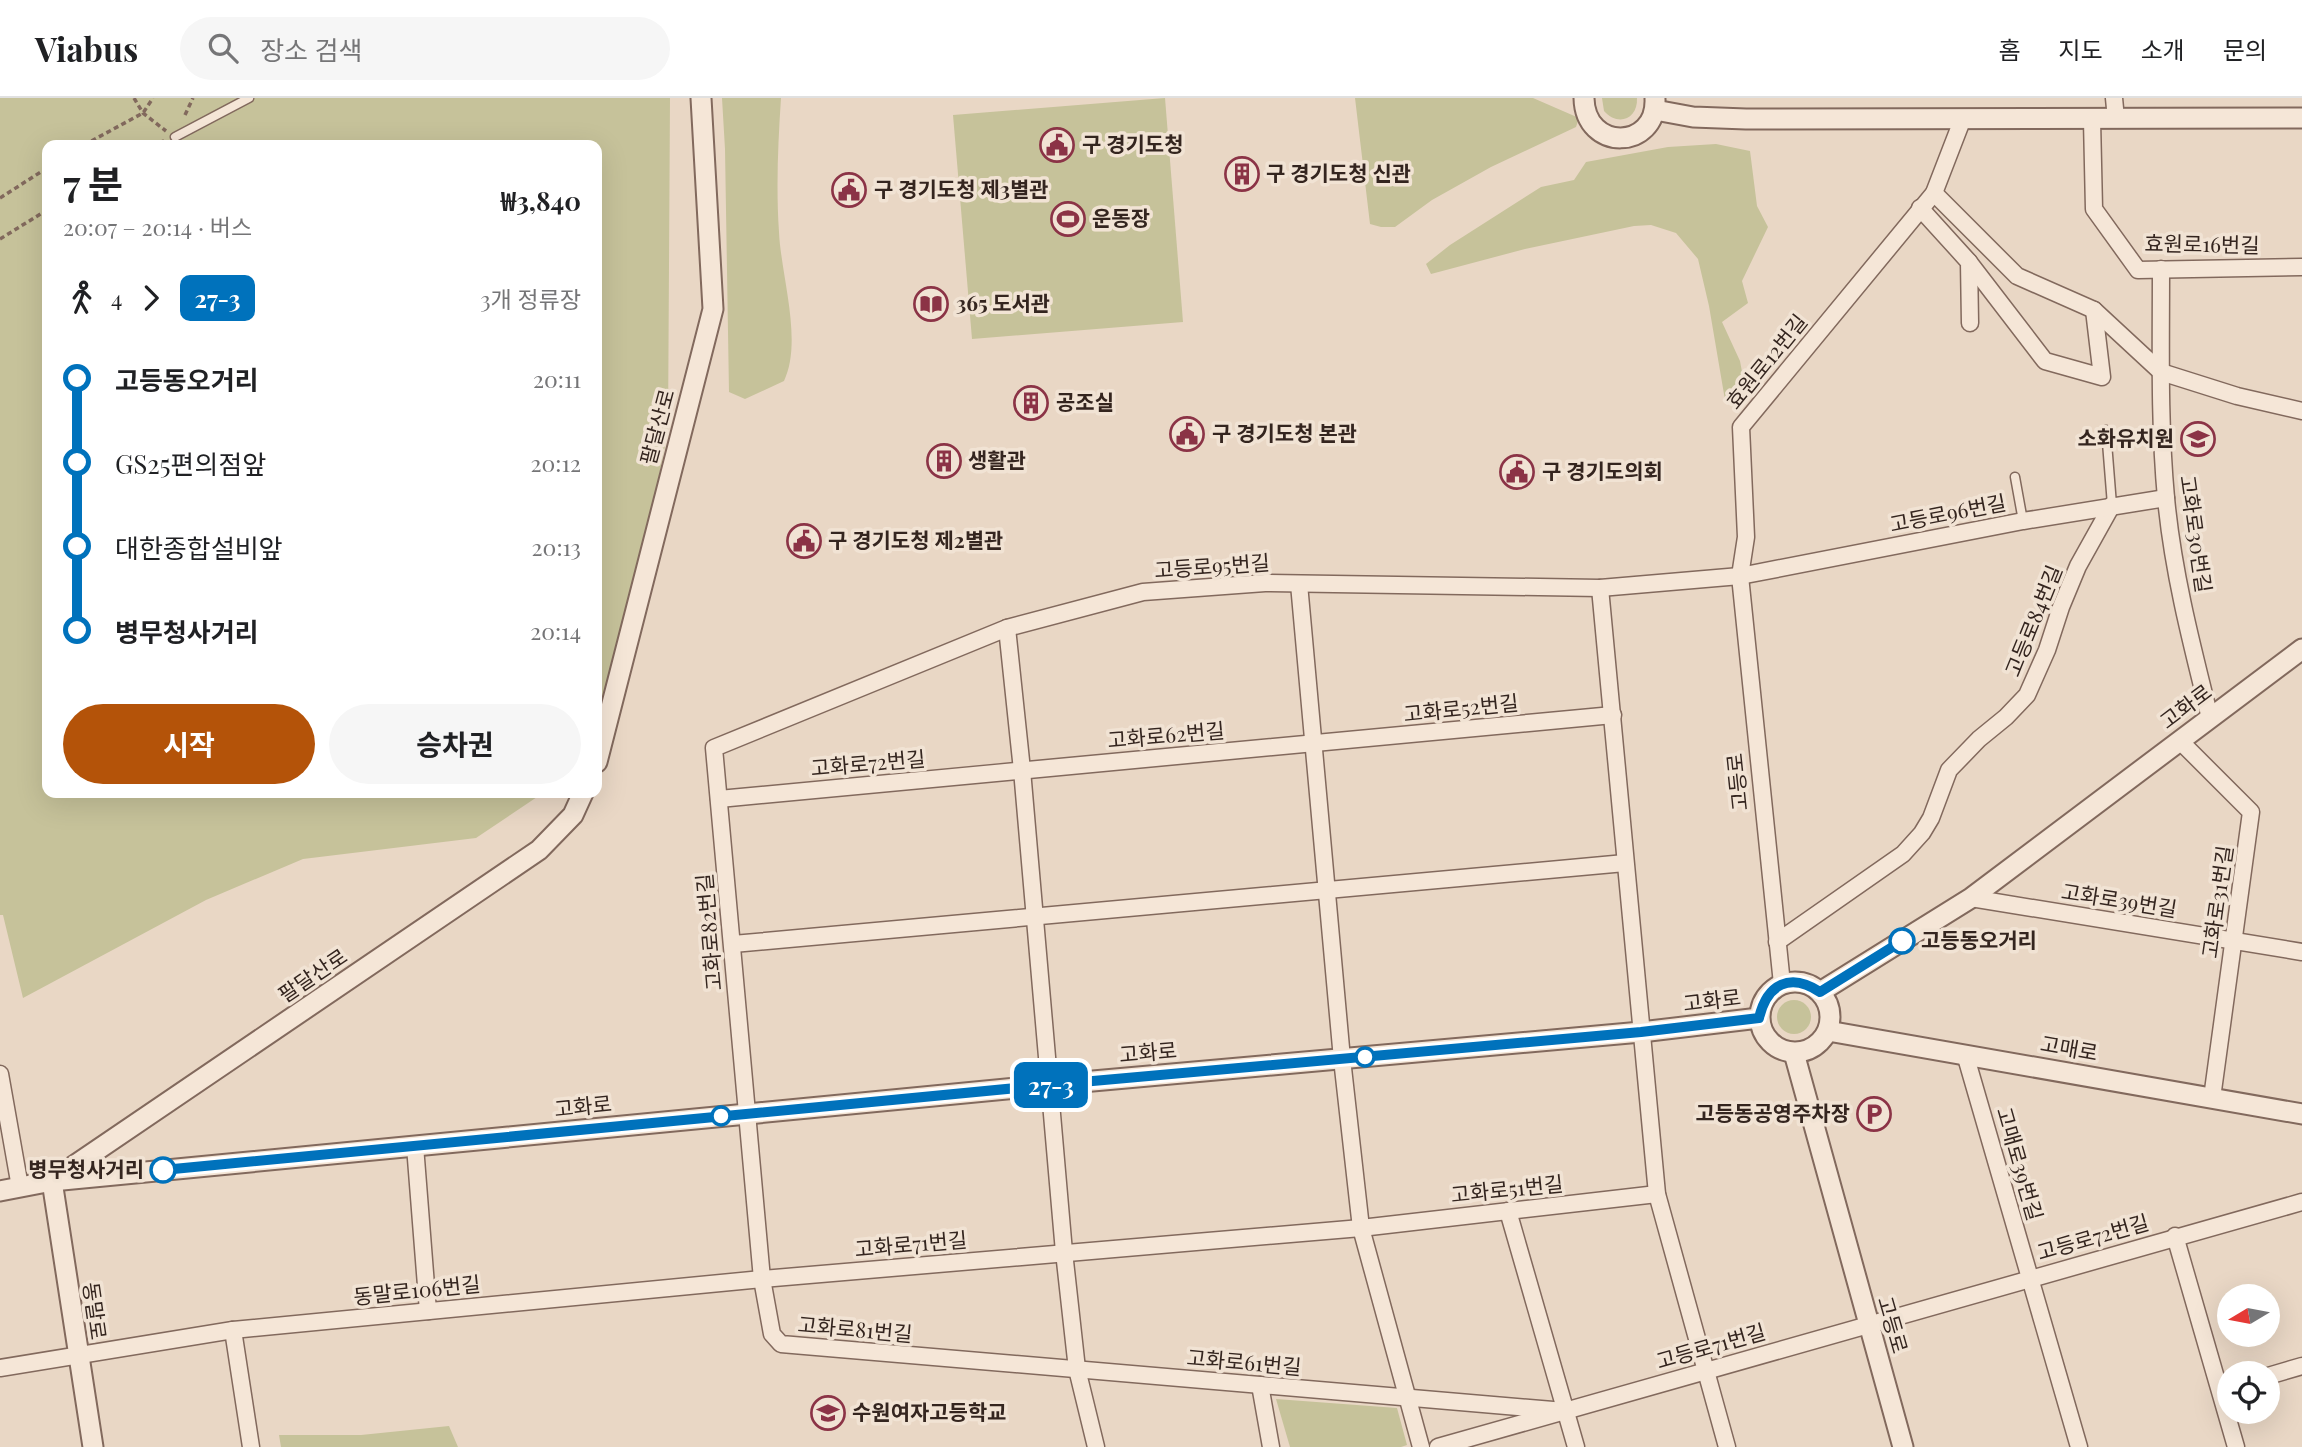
<!DOCTYPE html>
<html lang="ko">
<meta charset="utf-8">
<style>
body{margin:0;font-family:"Playfair Display","Noto Sans KR",serif;background:#f6f6f6;color:#202124;height:100vh;display:flex;flex-direction:column;font-size:26px;white-space:nowrap}
*{box-sizing:border-box;margin:0}
p{font-size:23px;color:#757577}
.icon{flex:none;width:38px;height:38px;fill:none;stroke:currentColor;stroke-width:2;stroke-linecap:round;stroke-linejoin:round}
.map{position:relative;flex:1;overflow:hidden}
.details{position:absolute;left:42px;top:42px;width:560px;height:658px;display:flex;flex-direction:column;background:#fff;border-radius:14px;box-shadow:0 7px 28px #0002}
.details>*{flex:none}
.badge{padding:0 14px;border-radius:10px;font-size:24px;line-height:46px}
.needle{width:46px;rotate:260deg}
.tools{position:absolute;left:2217px;top:1186px;display:grid;gap:14px}
.tools a{display:grid;place-items:center;width:63px;height:63px;border-radius:50%;background:#fff;box-shadow:0 7px 28px #0002;font-size:35px}
.map>.badge{position:absolute;translate:-50% -50%;box-shadow:0 0 0 4px #fff}
.legs{display:flex;align-items:center;gap:10px;height:77px;padding:0 21px;font-size:23px}
.legs p{margin-inline-start:auto}
.head{display:flex;align-items:center;justify-content:space-between;height:119px;padding:0 21px}
h1{font-size:38px;font-weight:700;line-height:52px}
.primary-button{display:flex;gap:14px;margin-top:auto;padding:14px 21px}
.primary-button a{flex:1;height:80px;border-radius:42px;background:#b45309;color:#fff;font-size:28px;font-weight:700;line-height:80px;text-align:center}
.primary-button a+a{background:#f6f6f6;color:#202124}
ul{padding:0 21px;list-style:none}
li{display:flex;align-items:center;gap:24px;height:84px;font-size:26px}
li i{display:grid;place-items:center;width:10px;height:100%;margin:0 9px;background:currentColor}
li i::after{content:'';width:18px;height:18px;margin:-9px;border:5px solid;border-radius:50%;background:#fff}
li p{margin-inline-start:auto}
li:first-child i{background:linear-gradient(#0000 50%,currentColor 0)}
li:last-child i{background:linear-gradient(currentColor 50%,#0000 0)}
header{display:flex;align-items:center;gap:42px;box-sizing:border-box;height:98px;padding:0 35px;background:#fff;border-bottom:2px solid #e0e0e0}
header strong{font-size:33px}
nav{display:flex;gap:38px;margin-inline-start:auto;font-size:24px}
.search{width:490px;height:63px;background:#f6f6f6;display:flex;align-items:center;gap:18px;box-sizing:border-box;padding:0 24px;border-radius:38px;color:#757577;font-size:26px}
.map>svg:first-child{display:block}
.green{fill:#c6c29a}
.lines{fill:none;stroke-linecap:round;stroke-linejoin:round}
.service-casing{stroke:#82695d;stroke-width:11}
.minor-casing{stroke:#82695d;stroke-width:19}
.tertiary-casing{stroke:#82695d;stroke-width:23}
.path{stroke:#82695d;stroke-width:3.5;stroke-dasharray:5 3.5;stroke-linecap:butt}
.service{stroke:#f5e6d7;stroke-width:8}
.minor{stroke:#f5e6d7;stroke-width:16}
.tertiary{stroke:#f5e6d7;stroke-width:19}
.line-1-casing{stroke:#fff;stroke-width:16}
.line-1{stroke:#0072bc;stroke-width:10}
.stop-1-dot{fill:#fff;stroke:#0072bc;stroke-width:3.5}
.labels{text-anchor:middle;stroke-width:7;stroke-linejoin:round;paint-order:stroke}
.poi-label{font-size:21px;font-weight:bold;fill:#34251f;stroke:#f1e3d4;text-anchor:start}
.street-label{font-size:21px;fill:#34251f;stroke:#f1e3d4}
.stop-label{font-size:21px;font-weight:bold;fill:#34251f;stroke:#f1e3d4;text-anchor:start}
</style>
<header>
<strong>Viabus</strong>
<div class="search"><svg class="icon" aria-label="search" viewBox="0 0 24 24"><circle cx="10" cy="10" r="6"/><path d="M15 15l6 6"/></svg>장소 검색</div>
<nav><a>홈</a><a>지도</a><a>소개</a><a>문의</a></nav>
</header>
<div class="map">
<svg width="2302" height="1349" viewBox="0 0 2302 1349">
<rect width="100%" height="100%" fill="#e9d7c5"/>
<g class="green">
<polygon points="0,0 670,0 668,333 628,531 597,614 597,47 47,47 47,695 543,695 476,740 303,761 206,802 23,900 3,817 0,817"/>
<path d="M722 0H781C778 45 776 90 779 134 781 178 803 243 784 283L745 301 729 294 725 51Z"/>
<polygon points="1165,0 1183,224 972,241 953,17"/>
<polygon points="1355,0 1533,0 1579,20 1576,29 1491,69 1432,102 1395,129 1381,129 1370,126"/>
<path d="M1602 0H1637C1638 21 1618 29 1604 13Z"/>
<polygon points="1716,46 1750,53 1757,108 1768,129 1742,183 1748,205 1722,224 1740,263 1745,290 1735,311 1725,302 1709,208 1698,161 1676,135 1651,127 1634,128 1525,151 1431,176 1426,166 1450,147 1541,89 1574,82 1586,64 1668,49"/>
<circle cx="1794" cy="919" r="17"/>
<polygon points="1276,1301 1397,1310 1407,1347 1401,1349 1290,1349"/>
<polygon points="449,1328 458,1349 281,1349 279,1337 361,1337"/>
</g>
<g class="lines">
<g class="service-casing">
<g id="service">
<polyline points="175,39 249,0"/>
<polyline points="2106,332 2112,407"/>
<polyline points="2015,379 2023,423"/>
</g>
</g>
<g class="minor-casing">
<g id="minor">
<polyline points="2114,0 2116,21"/>
<polyline points="2092,22 2094,111 2138,172 2302,169"/>
<polyline points="1934,95 2017,178 2094,212 2161,274 2237,298 2302,313"/>
<polyline points="1920,110 1969,164 1970,225"/>
<polyline points="1969,164 2045,263 2102,279 2094,212"/>
<path d="M2161 171C2161 247 2159 325 2166 400 2173 475 2192 548 2210 620"/>
<polyline points="1299,486 1342,961 1361,1130 1421,1349"/>
<polyline points="1600,490 1657,1096 1727,1349"/>
<polyline points="1007,530 1022,672 1064,1154 1077,1271 1096,1349"/>
<polyline points="2180,643 2251,714 2212,1000"/>
<polyline points="719,701 1613,617"/>
<polyline points="1971,800 2302,854"/>
<polyline points="1777,844 1903,756 1922,735 1931,720 1949,672 1979,641 2006,619 2027,597 2047,552 2061,509 2078,468 2112,407"/>
<polyline points="733,846 1625,765"/>
<polyline points="1782,886 1740,478 1746,439 1741,329 1934,95 1963,20"/>
<polyline points="1965,956 2079,1349"/>
<polyline points="0,976 20,1089"/>
<polyline points="415,1048 428,1213"/>
<polyline points="1508,1113 1576,1349"/>
<polyline points="2175,1138 2236,1349"/>
<polyline points="233,1232 251,1349"/>
<polyline points="0,1270 233,1232 762,1181 1361,1130 1657,1096"/>
<polyline points="2268,1278 2302,1268"/>
<polyline points="1260,1287 1271,1349"/>
<polyline points="1565,1313 781,1246 772,1236 762,1181 714,650 1007,530 1143,494 1265,485 1600,490 1740,478 2023,423 2166,400"/>
<polyline points="1438,1349 2302,1104"/>
</g>
</g>
<g class="tertiary-casing">
<g id="tertiary">
<path d="M1584 0C1585 54 1657 52 1655 1"/>
<polyline points="1655,12 1693,19 1746,21 2302,20"/>
<polyline points="597,664 713,211 701,0"/>
<circle cx="1795" cy="919" r="35"/>
<polyline points="1820,894 1971,800 2302,551"/>
<polyline points="1828,933 2302,1016"/>
<polyline points="1794,955 1903,1349"/>
<polyline points="56,1080 539,752 573,717 583,695"/>
<polyline points="52,1083 93,1349"/>
<polyline points="0,1093 52,1083 1048,987 1641,934 1759,920"/>
</g>
</g>
<g class="path">
<polyline points="134,0 143,15 166,33"/>
<polyline points="185,17 193,0"/>
<polyline points="84,47 143,15 153,0"/>
<polyline points="152,47 164,43"/>
<polyline points="0,100 47,70"/>
<polyline points="0,141 47,112"/>
</g>
<use href="#service" class="service"/>
<use href="#minor" class="minor"/>
<use href="#tertiary" class="tertiary"/>
</g>
<g class="lines">
<g class="line-1-casing">
<path id="line-1" d="M163 1072 1048 987 1641 934 1759 920C1767 886 1790 874 1820 894L1902 843"/>
</g>
<use href="#line-1" class="line-1"/>
</g>
<defs>
<g id="civic-ring" transform="scale(1.75)"><circle r="9.5" fill="#f1e3d4" stroke="#8b3346" stroke-width="1.5"/><path d="M-.6-6.5H3V-4.5H.6V-3L4-1V1h2V6H-6V1h2V-1L-.6-3ZM-1.2 2.5V6h2.4V2.5Z" fill="#8b3346"/></g>
<g id="building-ring" transform="scale(1.75)"><circle r="9.5" fill="#f1e3d4" stroke="#8b3346" stroke-width="1.5"/><path d="M-4-6H4V6H1V3H-1V6H-4ZM-2.5-4.3h1.7v1.8h-1.7ZM.8-4.3h1.7v1.8H.8ZM-2.5-1h1.7V.8h-1.7ZM.8-1h1.7V.8H.8Z" fill="#8b3346"/></g>
<g id="stadium-ring" transform="scale(1.75)"><circle r="9.5" fill="#f1e3d4" stroke="#8b3346" stroke-width="1.5"/><path d="M0-5a6.5 5 0 1 0 0 10a6.5 5 0 1 0 0-10ZM-3.5-1.8h7v3.6h-7Z" fill="#8b3346"/></g>
<g id="library-ring" transform="scale(1.75)"><circle r="9.5" fill="#f1e3d4" stroke="#8b3346" stroke-width="1.5"/><path d="M-6-4Q-3-5.5-.7-3.5V5Q-3 3-6 4ZM6-4Q3-5.5 .7-3.5V5Q3 3 6 4Z" fill="#8b3346"/></g>
<g id="school-ring" transform="scale(1.75)"><circle r="9.5" fill="#f1e3d4" stroke="#8b3346" stroke-width="1.5"/><path d="M0-5L7-2L0 1L-7-2ZM-4 1L0 2.5L4 1V4Q0 6-4 4Z" fill="#8b3346"/></g>
<g id="parking-ring" transform="scale(1.75)"><circle r="9.5" fill="#f1e3d4" stroke="#8b3346" stroke-width="1.5"/><path d="M-3.5-5.5H1a3.5 3.5 0 0 1 0 7H-1V5.5H-3.5ZM-1-3.4V-.6H.8a1.4 1.4 0 0 0 0-2.8Z" fill="#8b3346"/></g>
</defs>
<g fill-rule="evenodd">
<use href="#civic-ring" x="1057" y="47"/>
<use href="#building-ring" x="1242" y="76"/>
<use href="#civic-ring" x="849" y="92"/>
<use href="#stadium-ring" x="1068" y="121"/>
<use href="#library-ring" x="931" y="206"/>
<use href="#building-ring" x="1031" y="305"/>
<use href="#civic-ring" x="1187" y="336"/>
<use href="#school-ring" x="2198" y="341"/>
<use href="#building-ring" x="944" y="363"/>
<use href="#civic-ring" x="1517" y="374"/>
<use href="#civic-ring" x="804" y="443"/>
<use href="#parking-ring" x="1874" y="1016"/>
<use href="#school-ring" x="828" y="1315"/>
</g>
<g class="stop-1-dot">
<circle cx="1902" cy="843" r="12"/>
<circle cx="1365" cy="959" r="9"/>
<circle cx="721" cy="1018" r="9"/>
<circle cx="163" cy="1072" r="12"/>
</g>
<g class="labels">
<g class="poi-label">
<text x="1082" y="54">구 경기도청</text>
<text x="1266" y="83">구 경기도청 신관</text>
<text x="874" y="99">구 경기도청 제3별관</text>
<text x="1092" y="128">운동장</text>
<text x="956" y="213">365 도서관</text>
<text x="1056" y="312">공조실</text>
<text x="1212" y="343">구 경기도청 본관</text>
<text x="2174" y="348" text-anchor="end">소화유치원</text>
<text x="968" y="370">생활관</text>
<text x="1542" y="381">구 경기도의회</text>
<text x="828" y="450">구 경기도청 제2별관</text>
<text x="1850" y="1023" text-anchor="end">고등동공영주차장</text>
<text x="852" y="1322">수원여자고등학교</text>
</g>
<g class="street-label">
<text transform="translate(2202 147) rotate(1)" y="7">효원로16번길</text>
<text transform="translate(1767 264) rotate(-51)" y="7">효원로12번길</text>
<text transform="translate(658 329) rotate(-75)" y="7">팔달산로</text>
<text transform="translate(1948 416) rotate(-11)" y="7">고등로96번길</text>
<text transform="translate(2195 436) rotate(82)" y="7">고화로30번길</text>
<text transform="translate(1212 469) rotate(-4)" y="7">고등로95번길</text>
<text transform="translate(2034 523) rotate(-68)" y="7">고등로84번길</text>
<text transform="translate(2186 609) rotate(-37)" y="7">고화로</text>
<text transform="translate(1461 611) rotate(-6)" y="7">고화로52번길</text>
<text transform="translate(1166 638) rotate(-5)" y="7">고화로62번길</text>
<text transform="translate(868 666) rotate(-5)" y="7">고화로72번길</text>
<text transform="translate(1738 684) rotate(-96)" y="7">고등로</text>
<text transform="translate(2119 803) rotate(9)" y="7">고화로39번길</text>
<text transform="translate(2218 804) rotate(-82)" y="7">고화로31번길</text>
<text transform="translate(710 834) rotate(-95)" y="7">고화로82번길</text>
<text transform="translate(313 878) rotate(-34)" y="7">팔달산로</text>
<text transform="translate(1712 903) rotate(-7)" y="7">고화로</text>
<text transform="translate(2069 951) rotate(10)" y="7">고매로</text>
<text transform="translate(1148 955) rotate(-5)" y="7">고화로</text>
<text transform="translate(583 1009) rotate(-6)" y="7">고화로</text>
<text transform="translate(2019 1066) rotate(74)" y="7">고매로39번길</text>
<text transform="translate(1507 1092) rotate(-6)" y="7">고화로51번길</text>
<text transform="translate(2093 1140) rotate(-16)" y="7">고등로72번길</text>
<text transform="translate(911 1147) rotate(-5)" y="7">고화로71번길</text>
<text transform="translate(417 1193) rotate(-6)" y="7">동말로106번길</text>
<text transform="translate(94 1213) rotate(82)" y="7">동말로</text>
<text transform="translate(1892 1227) rotate(74)" y="7">고등로</text>
<text transform="translate(855 1232) rotate(5)" y="7">고화로81번길</text>
<text transform="translate(1711 1249) rotate(-16)" y="7">고등로71번길</text>
<text transform="translate(1244 1265) rotate(5)" y="7">고화로61번길</text>
</g>
<g class="stop-label">
<text x="1921" y="850">고등동오거리</text>
<text x="144" y="1079" text-anchor="end">병무청사거리</text>
</g>
</g>
</svg>
<div class="tools">
<a><svg class="needle" viewBox="-14 -14 28 28"><path d="M0-13l5 13h-10z" fill="#e53935"/><path d="M0 13l5-13h-10z" fill="#757577"/></svg></a>
<a><svg class="icon" aria-label="locate" viewBox="0 0 24 24"><circle cx="12" cy="12" r="6"/><path d="M12 2v4M12 18v4M2 12h4M18 12h4"/></svg></a>
</div>
<b class="badge" style="left:1051px;top:987px;background:#0072bc;color:#fff">27-3</b>
<section class="details">
<div class="head"><div><h1>7 분</h1><p>20:07 – 20:14 · 버스</p></div><b>₩3,840</b></div>
<div class="legs"><svg class="icon" aria-label="walk" viewBox="0 0 24 24"><circle cx="13" cy="4" r="2"/><path d="M13 8l-2 6 4 7M11 14l-3 7M7 12l3-4h3l4 4"/></svg>4<svg class="icon" aria-label="forward" viewBox="0 0 24 24"><path d="M9 5l7 7-7 7"/></svg><b class="badge" style="background:#0072bc;color:#fff">27-3</b><p>3개 정류장</p></div>
<ul>
<li><i style="color:#0072bc"></i><b>고등동오거리</b><p>20:11</p></li>
<li><i style="color:#0072bc"></i><span>GS25편의점앞</span><p>20:12</p></li>
<li><i style="color:#0072bc"></i><span>대한종합설비앞</span><p>20:13</p></li>
<li><i style="color:#0072bc"></i><b>병무청사거리</b><p>20:14</p></li>
</ul>
<div class="primary-button"><a>시작</a><a>승차권</a></div>
</section>
</div>
